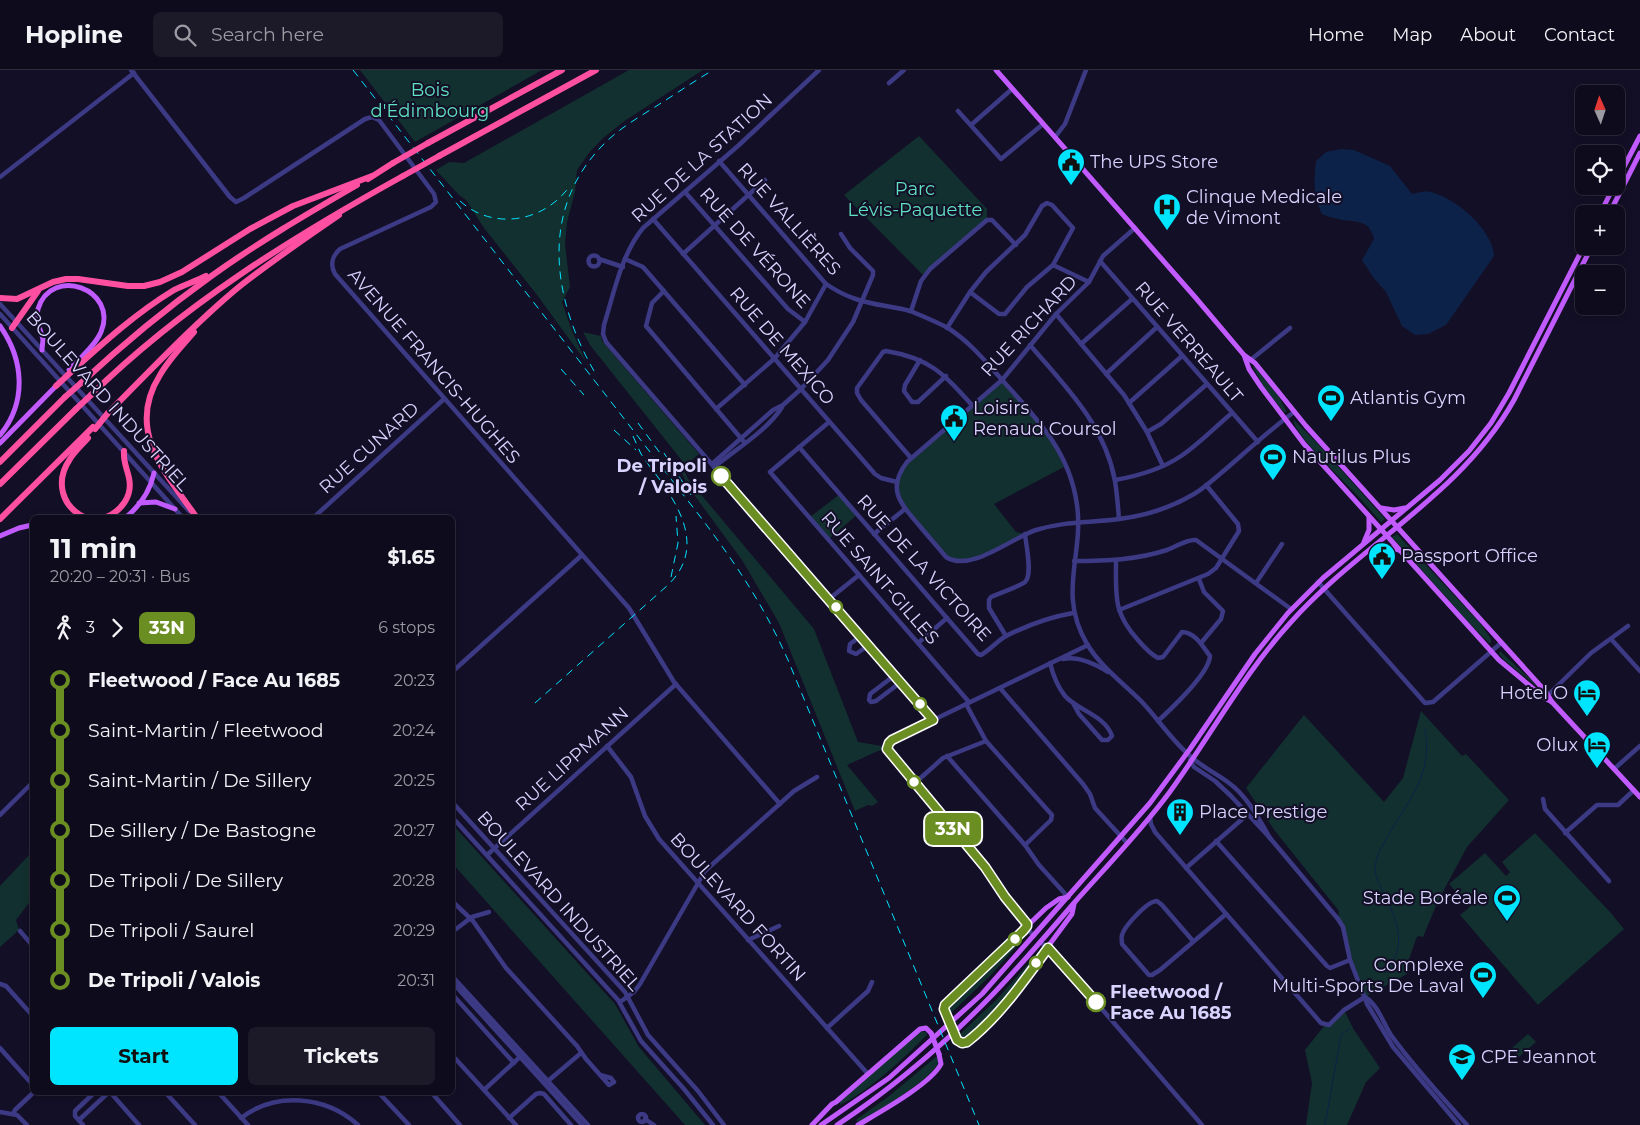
<!DOCTYPE html>
<meta charset="utf-8">
<style>
body{margin:0;font-family:Montserrat,sans-serif;background:#1c1929;color:#f1f3f6;height:100vh;display:flex;flex-direction:column;font-size:19px;white-space:nowrap}
*{box-sizing:border-box;margin:0}
p{font-size:16px;color:#9b9ba3}
.icon{flex:none;width:28px;height:28px;fill:none;stroke:currentColor;stroke-width:2;stroke-linecap:round;stroke-linejoin:round}
.map{position:relative;flex:1;overflow:hidden}
.drawer{position:absolute;left:30px;top:445px;width:425px;height:580px;display:flex;flex-direction:column;background:#0e0b1c;border-radius:8px;box-shadow:0 2px 8px #0003,0 0 0 1px #2e2b3b}
.drawer>*{flex:none}
.badge{padding:0 10px;border-radius:8px;font-size:18px;line-height:32px}
.needle{width:32px;rotate:357deg}
.controls{position:absolute;left:1575px;top:15px;display:grid;gap:10px}
.controls a{display:grid;place-items:center;width:50px;height:50px;border-radius:8px;background:#0e0b1c;box-shadow:0 2px 8px #0003,0 0 0 1px #2e2b3b;font-size:25px}
.map>.badge{position:absolute;translate:-50% -50%;box-shadow:0 0 0 2px #fff}
.legs{display:flex;align-items:center;gap:8px;height:55px;padding:0 20px;font-size:16px}
.legs p{margin-inline-start:auto}
.head{display:flex;align-items:center;justify-content:space-between;height:85px;padding:0 20px}
h1{font-size:28px;font-weight:700;line-height:38px}
.button{display:flex;gap:10px;margin-top:auto;padding:10px 20px}
.button a{flex:1;height:58px;border-radius:8px;background:#00e5ff;color:#111;font-size:20px;font-weight:700;line-height:58px;text-align:center}
.button a+a{background:#1c1929;color:#f1f3f6}
ul{padding:0 20px;list-style:none}
li{display:flex;align-items:center;gap:18px;height:50px;font-size:19px}
li i{display:grid;place-items:center;width:8px;height:100%;margin:0 6px;background:currentColor}
li i::after{content:'';width:12px;height:12px;margin:-6px;border:4px solid;border-radius:50%;background:#0e0b1c}
li p{margin-inline-start:auto}
li:first-child i{background:linear-gradient(#0000 50%,currentColor 0)}
li:last-child i{background:linear-gradient(currentColor 50%,#0000 0)}
header{display:flex;align-items:center;gap:30px;box-sizing:border-box;height:70px;padding:0 25px;background:#0e0b1c;border-bottom:1px solid #2e2b3b}
header strong{font-size:24px}
nav{display:flex;gap:28px;margin-inline-start:auto;font-size:18px}
.search{width:350px;height:45px;background:#1c1929;display:flex;align-items:center;gap:12px;box-sizing:border-box;padding:0 18px;border-radius:8px;color:#9b9ba3;font-size:19px}
.map>svg:first-child{display:block}
.green{fill:#12302f}
.water{fill:#0c2248}
.lines{fill:none;stroke-linecap:round;stroke-linejoin:round}
.stream{stroke:#0c2248;stroke-width:1}
.minor{stroke:#3d3a85;stroke-width:4.5}
.major{stroke:#c25bff;stroke-width:5}
.highway{stroke:#ff4fa3;stroke-width:6}
.rail{stroke:#00e5ff;stroke-width:1;stroke-dasharray:8 6;stroke-linecap:butt}
.major-bridge{stroke:#c25bff;stroke-width:5}
.highway-bridge{stroke:#ff4fa3;stroke-width:6}
.line-1-casing{stroke:#fff;stroke-width:11}
.line-1{stroke:#6b8e23;stroke-width:8}
.stop-1-dot{fill:#fff;stroke:#6b8e23;stroke-width:2.5}
.labels{text-anchor:middle;stroke-width:4;stroke-linejoin:round;paint-order:stroke}
.park-label{font-size:18px;fill:#5fe0c0;stroke:#130f26}
.street-label{font-size:18px;fill:#d9d4ff;stroke:#130f26}
.poi-label{font-size:18px;fill:#d9d4ff;stroke:#130f26;text-anchor:start}
.stop-label{font-size:18px;font-weight:bold;fill:#d9d4ff;stroke:#130f26;text-anchor:end}
</style>
<header>
<strong>Hopline</strong>
<div class="search"><svg class="icon" aria-label="search" viewBox="0 0 24 24"><circle cx="10" cy="10" r="6"/><path d="M15 15l6 6"/></svg>Search here</div>
<nav><a>Home</a><a>Map</a><a>About</a><a>Contact</a></nav>
</header>
<div class="map">
<svg width="1640" height="1055" viewBox="0 0 1640 1055">
<rect width="100%" height="100%" fill="#130f26"/>
<g class="green">
<polygon points="360,0 542,0 415,72"/>
<polygon points="629,0 703,0 623,52 602,69 589,83 577,100 575,122 567,152 565,174 570,217 562,232 572,261 586,292 537,225 484,158 466,130 459,125 436,100 449,92 464,93"/>
<polygon points="919,66 987,139 987,150 924,206 844,125"/>
<polygon points="583,262 601,266 602,271 699,384 683,398 688,409 814,559 858,672 888,677 887,679 878,681 847,695 878,732 872,736 868,735 855,741 779,553 742,490 689,418 680,399 683,392 590,275"/>
<polygon points="1254,296 1279,327 1287,342 1284,342 1265,319 1253,297"/>
<polygon points="1002,310 1053,370 1064,397 994,434 1016,462 1025,464 973,490 952,491 899,430 897,412 900,401"/>
<path d="M1294 350 1319 375 1385 449 1381 452C1370 440 1360 428 1349 417 1339 406 1292 362 1294 350Z"/>
<polygon points="840,424 858,444 829,469 810,447"/>
<polygon points="1397,464 1480,553 1491,569 1491,573 1489,573 1473,557 1392,467"/>
<polygon points="1500,581 1544,622 1504,590 1499,584"/>
<polygon points="1421,641 1462,686 1466,684 1509,730 1467,777 1438,831 1423,867 1418,866 1416,869 1406,898 1407,904 1365,927 1355,905 1349,878 1338,849 1339,841 1275,761 1246,718 1304,645 1384,732 1403,708"/>
<polygon points="453,755 615,934 639,977 705,1055 685,1055 453,794"/>
<polygon points="1535,763 1610,842 1624,859 1538,935 1460,845 1470,837 1449,814 1485,783 1506,806 1510,802 1502,792"/>
<polygon points="32,782 32,829 16,850 19,860 0,877 0,816"/>
<polygon points="1023,865 1025,867 990,906 949,945 947,939 953,932"/>
<polygon points="1041,879 1027,900 1003,931 968,968 961,969 959,965 998,928"/>
<polygon points="1344,940 1354,960 1380,998 1366,1012 1347,1055 1306,1055 1312,1013 1305,980 1325,955"/>
<path d="M920 961 926 962 927 965C905 987 868 1022 840 1035V1031Z"/>
<polygon points="1528,964 1536,972 1519,987 1518,986 1512,978"/>
<path d="M937 986 939 991C932 1010 877 1041 859 1052L856 1051 857 1049 888 1027Z"/>
</g>
<path class="water" d="M1341 79 1354 80 1390 96 1412 124C1418 123 1426 120 1431 122 1456 128 1493 160 1494 186L1446 255 1428 264 1415 265 1402 256 1386 222 1373 207 1362 190 1374 169C1369 148 1355 153 1338 149 1332 148 1327 146 1322 144 1313 127 1314 110 1316 91L1326 82Z"/>
<g class="lines">
<g class="stream">
<path d="M1385 903C1409 875 1397 851 1383 821 1378 812 1373 803 1376 792 1378 782 1384 773 1389 764 1410 728 1433 704 1425 659"/>
<polyline points="1325,1055 1341,965 1349,959"/>
</g>
<g class="minor">
<path d="M131 0 230 127 236 132 244 128 365 49 372 47 379 50 434 124 436 132 431 137 340 179C332 186 330 195 335 204L629 538 674 612 780 734"/>
<path d="M819 0 739 75 643 158C621 185 614 223 604 255L603 264 606 272 933 650"/>
<polyline points="889,13 904,0"/>
<polyline points="958,41 1001,89 1043,54"/>
<polyline points="971,55 1012,19"/>
<polyline points="1055,67 1065,54 1086,0"/>
<path d="M719 91 826 214C847 228 862 232 886 236 895 238 905 239 913 242 924 247 937 252 948 258 970 272 986 292 1003 311 1037 349 1070 382 1077 435 1084 486 1057 523 1087 574 1101 597 1123 613 1142 632 1158 649 1171 669 1188 684 1200 696 1216 703 1229 713 1247 726 1259 749 1270 768"/>
<polyline points="0,107 134,3"/>
<polyline points="685,122 788,239 805,252"/>
<polyline points="653,149 875,404 881,408 897,412"/>
<path d="M1135 158 1103 186 1089 212 1056 244 1002 310 907 392C887 418 899 432 918 454 927 465 937 476 946 487 971 503 1011 468 1036 460 1065 451 1090 453 1119 449 1144 446 1172 437 1194 424 1206 417 1216 407 1227 398 1249 379 1271 359 1294 342"/>
<polyline points="683,184 765,110"/>
<circle cx="594" cy="191" r="5.5"/>
<polyline points="599,189 623,197"/>
<polyline points="625,189 643,197 745,315"/>
<polyline points="1100,191 1258,372"/>
<polyline points="1053,195 1089,212"/>
<polyline points="664,221 652,233 646,256 745,373"/>
<polyline points="0,234 189,441"/>
<polyline points="911,241 921,211 930,199 987,150 992,150 1016,175"/>
<polyline points="0,244 183,448"/>
<polyline points="1056,244 1124,325 1147,362 1163,396"/>
<polyline points="947,258 970,222 986,202 1025,165 1042,136 1047,133 1052,135 1073,158 1053,195 1027,217 1005,244 999,244 970,222"/>
<polyline points="1081,274 1132,229"/>
<path d="M1030 275C1065 316 1105 355 1115 411 1117 423 1118 436 1119 449"/>
<polyline points="920,290 905,315 904,321 912,332 918,332 946,306"/>
<polyline points="1248,292 1290,258"/>
<polyline points="1106,304 1157,257"/>
<polyline points="1129,333 1182,286"/>
<polyline points="716,339 774,289 805,252 826,214"/>
<polyline points="829,352 770,402 969,632"/>
<polyline points="1147,362 1161,354 1207,314"/>
<path d="M799 377 978 584 981 585C990 580 997 571 1006 566 1028 555 1050 547 1073 543"/>
<path d="M911 388 861 330 857 323V318L883 282 886 281C929 288 943 303 971 334"/>
<polyline points="712,394 773,340 783,335 801,319 828,290 853,252 873,205 873,201 850,178 841,164"/>
<path d="M714 397C735 380 768 360 782 337"/>
<path d="M1115 410C1138 406 1162 399 1181 386 1199 374 1215 357 1232 343"/>
<polyline points="313,448 444,329"/>
<polyline points="874,464 905,439"/>
<path d="M1074 491C1106 491 1136 490 1167 480 1176 477 1186 469 1196 470L1291 539"/>
<path d="M1116 491C1116 525 1113 543 1138 570 1144 577 1150 584 1158 588L1163 587 1182 562C1195 562 1203 577 1210 586 1209 603 1171 639 1158 651"/>
<polyline points="1199,509 1204,522 1223,541 1221,549 1201,573"/>
<polyline points="1318,512 1425,633 1433,632 1501,573"/>
<polyline points="1256,513 1282,474"/>
<polyline points="829,529 859,505"/>
<polyline points="1119,540 1208,504 1216,498 1239,461 1238,454 1206,415"/>
<polyline points="861,566 850,574 849,581 856,584 869,575"/>
<path d="M1006 566 989 538V530L991 527C998 524 1020 516 1025 512 1033 505 1026 475 1025 464"/>
<polyline points="1611,569 1640,601"/>
<polyline points="918,573 947,548"/>
<path d="M1063 589C1078 586 1095 594 1108 602"/>
<path d="M1050 593C1053 605 1057 616 1065 626 1077 640 1105 645 1112 666L1108 670H1102L1079 644 1073 633"/>
<polyline points="452,602 582,485"/>
<polyline points="895,605 870,624 869,630 871,632 876,631 901,612"/>
<polyline points="1000,618 1083,714 1090,724 1095,738 1127,773"/>
<polyline points="1546,627 1591,583 1628,556"/>
<polyline points="966,634 986,671 1052,745 1051,750 1025,775"/>
<polyline points="607,676 631,707 645,746 659,769 868,1004"/>
<polyline points="947,686 1025,775 1039,795 1068,827"/>
<polyline points="1190,690 1194,697 1215,711 1231,726 1270,768 1338,849 1343,857 1350,890 1367,934 1393,977 1459,1055"/>
<polyline points="1614,699 1640,676"/>
<polyline points="915,713 943,688 986,671"/>
<polyline points="1543,729 1545,739 1609,811"/>
<polyline points="452,732 625,922 648,965 698,1021 724,1055"/>
<polyline points="0,745 32,713"/>
<polyline points="452,747 618,930 641,971 684,1019 713,1055"/>
<polyline points="1150,747 1151,754 1155,762 1321,953 1329,955 1344,940 1365,927"/>
<polyline points="1565,763 1597,735 1618,735 1634,720"/>
<polyline points="1216,771 1327,896 1330,898 1350,890"/>
<polyline points="487,785 676,614"/>
<polyline points="1186,798 1248,744"/>
<polyline points="452,831 473,851 506,898 577,976 586,989 609,1015 614,1012 611,1008 600,1005"/>
<polyline points="20,861 32,875"/>
<polyline points="452,862 472,847 489,842"/>
<polyline points="1034,866 1029,861 1027,853 1005,827 985,797 889,682 888,677 892,670 1088,575"/>
<polyline points="748,870 779,856"/>
<path d="M1193 871 1162 835 1157 831C1147 831 1124 857 1122 865 1121 868 1122 871 1122 874L1149 905H1152L1160 900 1226 844"/>
<polyline points="1040,872 1051,880 1202,1055"/>
<polyline points="452,906 588,1055"/>
<polyline points="452,912 582,1055"/>
<polyline points="0,914 6,916 32,945"/>
<polyline points="452,924 514,993"/>
<path d="M1365 927C1378 935 1383 953 1391 965 1414 997 1441 1026 1467 1055"/>
<polyline points="620,932 634,922 640,914 705,801 794,721 817,707"/>
<polyline points="827,958 868,921 872,912"/>
<polyline points="0,978 32,1014"/>
<polyline points="452,985 516,1055"/>
<polyline points="548,1011 581,983"/>
<polyline points="484,1020 522,985"/>
<polyline points="110,1022 139,1055"/>
<polyline points="165,1022 195,1055"/>
<polyline points="218,1022 248,1055"/>
<polyline points="378,1022 409,1055"/>
<polyline points="431,1022 460,1055"/>
<polyline points="0,1042 17,1045 27,1055"/>
<polyline points="13,1044 15,1040 34,1022"/>
<circle cx="642" cy="1048" r="4"/>
<path d="M241 1048C276 1021 326 1026 358 1055"/>
<polyline points="509,1048 536,1024 540,1023 544,1024 571,1055"/>
<polyline points="645,1049 654,1055"/>
<polyline points="79,1050 109,1022"/>
<polyline points="83,1055 75,1046 75,1041 95,1022"/>
</g>
<g class="major">
<polyline points="996,0 1195,227 1244,285 1255,293 1306,356 1546,622 1552,632 1640,727"/>
<polyline points="1616,112 1640,66"/>
<polyline points="1600,144 1614,116"/>
<polyline points="1609,144 1640,83"/>
<path d="M0 256C24 290 27 332 0 365"/>
<path d="M42 280C42 277 43 272 43 269 40 258 35 251 38 239 51 195 119 219 101 262 95 276 79 289 69 300"/>
<polyline points="1244,285 1249,299 1261,317 1304,374 1499,590 1542,626 1552,632"/>
<polyline points="0,373 56,316"/>
<polyline points="139,433 156,432 175,439"/>
<polyline points="1381,438 1394,440 1405,438"/>
<path d="M125 448C139 437 150 421 154 403"/>
<polyline points="0,466 19,458 32,455"/>
<polyline points="1364,472 1369,460 1369,447"/>
<polyline points="1371,480 1384,476 1399,480"/>
<polyline points="948,947 944,938 948,932 1046,838 1059,829 1068,827"/>
<polyline points="956,968 961,973 968,971 1010,928 1072,844 1074,834"/>
<polyline points="812,1055 832,1034 836,1032 920,959 926,958 931,963"/>
<polyline points="821,1055 889,1008 982,924 1150,733 1190,679 1255,584 1288,543 1323,508 1440,410 1469,381 1491,353 1509,323 1584,176"/>
<path d="M837 1055C894 1017 946 973 994 923 1022 894 1048 863 1074 833 1106 797 1140 762 1169 723 1210 667 1244 603 1291 552 1363 472 1460 426 1514 330L1592 176"/>
<path d="M858 1055C878 1043 931 1014 941 994L939 984"/>
</g>
<g class="highway">
<polyline points="428,73 562,0"/>
<polyline points="439,86 596,0"/>
<polyline points="368,109 393,93"/>
<polyline points="0,228 17,229 53,212 66,209 78,209 128,216 144,216 160,212 182,202 250,159 293,136 372,106"/>
<polyline points="12,258 38,221"/>
<path d="M194 262C182 276 169 289 160 305 125 361 166 403 197 448"/>
<path d="M71 302C103 273 136 243 174 220 184 215 196 211 206 206"/>
<path d="M81 313C122 275 164 240 210 207 257 173 307 144 357 115"/>
<path d="M91 325C183 235 291 168 403 106"/>
<path d="M108 343C149 302 189 259 234 221 267 194 303 170 339 145"/>
<polyline points="0,392 65,327"/>
<polyline points="0,414 76,339"/>
<path d="M86 448C61 437 55 411 70 389 75 381 82 375 88 368"/>
<path d="M104 448C121 442 133 426 129 408 127 398 123 392 124 381"/>
<polyline points="0,449 93,357"/>
</g>
<g class="rail">
<path d="M353 0 699 445C736 494 763 534 788 590L979 1055"/>
<path d="M460 131C493 161 544 152 569 117"/>
<polyline points="561,299 584,325"/>
<path d="M594 301C551 226 539 135 608 70 622 57 639 47 655 37 674 25 693 12 713 0"/>
<polyline points="638,353 660,383"/>
<polyline points="614,360 636,380"/>
<polyline points="633,366 641,384 655,404"/>
<polyline points="664,383 691,425"/>
<polyline points="671,507 678,473 676,446"/>
<path d="M535 633 668 515C707 477 678 433 651 398"/>
</g>
<g class="major-bridge">
<polyline points="948,947 956,968"/>
<polyline points="931,963 939,984"/>
</g>
<g class="highway-bridge">
<polyline points="393,93 428,73"/>
<polyline points="403,106 439,86"/>
<polyline points="56,316 71,302"/>
<polyline points="65,327 81,313"/>
<polyline points="76,339 91,325"/>
<polyline points="95,359 108,343"/>
</g>
</g>
<g class="lines">
<g class="line-1-casing">
<path id="line-1" d="M721 406 933 650 892 670 889 673 887 679 985 797 1005 827 1027 854V856L1023 861 945 935 944 939 957 970 962 973 967 972C999 947 1024 911 1048 878L1096 932"/>
</g>
<use href="#line-1" class="line-1"/>
</g>
<defs>
<g id="civic-pin" transform="scale(1.4375)"><path d="M0 17L-7.5 6A9.5 9.5 0 1 1 7.5 6Z" fill="#00e5ff" stroke="#130f26"/><path d="M-.6-6.5H3V-4.5H.6V-3L4-1V1h2V6H-6V1h2V-1L-.6-3ZM-1.2 2.5V6h2.4V2.5Z" fill="#111"/></g>
<g id="hospital-pin" transform="scale(1.4375)"><path d="M0 17L-7.5 6A9.5 9.5 0 1 1 7.5 6Z" fill="#00e5ff" stroke="#130f26"/><path d="M-5-5h3v3.5h4V-5h3V5h-3V1.5h-4V5h-3Z" fill="#111"/></g>
<g id="stadium-pin" transform="scale(1.4375)"><path d="M0 17L-7.5 6A9.5 9.5 0 1 1 7.5 6Z" fill="#00e5ff" stroke="#130f26"/><path d="M0-5a6.5 5 0 1 0 0 10a6.5 5 0 1 0 0-10ZM-3.5-1.8h7v3.6h-7Z" fill="#111"/></g>
<g id="hotel-pin" transform="scale(1.4375)"><path d="M0 17L-7.5 6A9.5 9.5 0 1 1 7.5 6Z" fill="#00e5ff" stroke="#130f26"/><path d="M-6-4.5h1.5V1H6V5H4.5V3h-9V5H-6ZM-4 0a1.8 1.8 0 1 1 3.6 0ZM.5 0V-2.5h3Q6-2.5 6 0Z" fill="#111"/></g>
<g id="building-pin" transform="scale(1.4375)"><path d="M0 17L-7.5 6A9.5 9.5 0 1 1 7.5 6Z" fill="#00e5ff" stroke="#130f26"/><path d="M-4-6H4V6H1V3H-1V6H-4ZM-2.5-4.3h1.7v1.8h-1.7ZM.8-4.3h1.7v1.8H.8ZM-2.5-1h1.7V.8h-1.7ZM.8-1h1.7V.8H.8Z" fill="#111"/></g>
<g id="school-pin" transform="scale(1.4375)"><path d="M0 17L-7.5 6A9.5 9.5 0 1 1 7.5 6Z" fill="#00e5ff" stroke="#130f26"/><path d="M0-5L7-2L0 1L-7-2ZM-4 1L0 2.5L4 1V4Q0 6-4 4Z" fill="#111"/></g>
</defs>
<g fill-rule="evenodd">
<use href="#civic-pin" x="1071" y="92"/>
<use href="#hospital-pin" x="1167" y="137"/>
<use href="#stadium-pin" x="1331" y="328"/>
<use href="#civic-pin" x="954" y="348"/>
<use href="#stadium-pin" x="1273" y="387"/>
<use href="#civic-pin" x="1382" y="486"/>
<use href="#hotel-pin" x="1587" y="623"/>
<use href="#hotel-pin" x="1597" y="675"/>
<use href="#building-pin" x="1180" y="742"/>
<use href="#stadium-pin" x="1507" y="828"/>
<use href="#stadium-pin" x="1483" y="905"/>
<use href="#school-pin" x="1462" y="987"/>
</g>
<g class="stop-1-dot">
<circle cx="721" cy="406" r="9"/>
<circle cx="836" cy="537" r="6"/>
<circle cx="920" cy="634" r="6"/>
<circle cx="914" cy="712" r="6"/>
<circle cx="1015" cy="869" r="6"/>
<circle cx="1036" cy="893" r="6"/>
<circle cx="1096" cy="932" r="9"/>
</g>
<g class="labels">
<g class="park-label">
<text x="430" y="26">Bois<tspan x="430" dy="21">d'Édimbourg</tspan></text>
<text x="915" y="125">Parc<tspan x="915" dy="21">Lévis-Paquette</tspan></text>
</g>
<g class="street-label">
<text transform="translate(702 88) rotate(-42)" y="6">RUE DE LA STATION</text>
<text transform="translate(789 149) rotate(48)" y="6">RUE VALLIÈRES</text>
<text transform="translate(755 178) rotate(48)" y="6">RUE DE VÉRONE</text>
<text transform="translate(1029 256) rotate(-47)" y="6">RUE RICHARD</text>
<text transform="translate(1189 272) rotate(49)" y="6">RUE VERREAULT</text>
<text transform="translate(782 276) rotate(49)" y="6">RUE DE MEXICO</text>
<text transform="translate(434 296) rotate(49)" y="6">AVENUE FRANCIS-HUGHES</text>
<text transform="translate(108 331) rotate(48)" y="6">BOULEVARD INDUSTRIEL</text>
<text transform="translate(369 378) rotate(-42)" y="6">RUE CUNARD</text>
<text transform="translate(924 498) rotate(48)" y="6">RUE DE LA VICTOIRE</text>
<text transform="translate(880 508) rotate(49)" y="6">RUE SAINT-GILLES</text>
<text transform="translate(572 689) rotate(-42)" y="6">RUE LIPPMANN</text>
<text transform="translate(559 831) rotate(48)" y="6">BOULEVARD INDUSTRIEL</text>
<text transform="translate(738 837) rotate(48)" y="6">BOULEVARD FORTIN</text>
</g>
<g class="poi-label">
<text x="1090" y="98">The UPS Store</text>
<text x="1186" y="133">Clinque Medicale<tspan x="1186" dy="21">de Vimont</tspan></text>
<text x="1350" y="334">Atlantis Gym</text>
<text x="973" y="344">Loisirs<tspan x="973" dy="21">Renaud Coursol</tspan></text>
<text x="1292" y="393">Nautilus Plus</text>
<text x="1401" y="492">Passport Office</text>
<text x="1568" y="629" text-anchor="end">Hotel O</text>
<text x="1578" y="681" text-anchor="end">Olux</text>
<text x="1199" y="748">Place Prestige</text>
<text x="1488" y="834" text-anchor="end">Stade Boréale</text>
<text x="1464" y="901" text-anchor="end">Complexe<tspan x="1464" dy="21">Multi-Sports De Laval</tspan></text>
<text x="1481" y="993">CPE Jeannot</text>
</g>
<g class="stop-label">
<text x="707" y="402">De Tripoli<tspan x="707" dy="21">/ Valois</tspan></text>
<text x="1110" y="928" text-anchor="start">Fleetwood /<tspan x="1110" dy="21">Face Au 1685</tspan></text>
</g>
</g>
</svg>
<div class="controls">
<a><svg class="needle" viewBox="-14 -14 28 28"><path d="M0-13l5 13h-10z" fill="#e53935"/><path d="M0 13l5-13h-10z" fill="#9b9ba3"/></svg></a>
<a><svg class="icon" aria-label="locate" viewBox="0 0 24 24"><circle cx="12" cy="12" r="6"/><path d="M12 2v4M12 18v4M2 12h4M18 12h4"/></svg></a>
<a>+</a>
<a>−</a>
</div>
<b class="badge" style="left:953px;top:759px;background:#6b8e23;color:#fff">33N</b>
<section class="drawer">
<div class="head"><div><h1>11 min</h1><p>20:20 – 20:31 · Bus</p></div><b>$1.65</b></div>
<div class="legs"><svg class="icon" aria-label="walk" viewBox="0 0 24 24"><circle cx="13" cy="4" r="2"/><path d="M13 8l-2 6 4 7M11 14l-3 7M7 12l3-4h3l4 4"/></svg>3<svg class="icon" aria-label="forward" viewBox="0 0 24 24"><path d="M9 5l7 7-7 7"/></svg><b class="badge" style="background:#6b8e23;color:#fff">33N</b><p>6 stops</p></div>
<ul>
<li><i style="color:#6b8e23"></i><b>Fleetwood / Face Au 1685</b><p>20:23</p></li>
<li><i style="color:#6b8e23"></i><span>Saint-Martin / Fleetwood</span><p>20:24</p></li>
<li><i style="color:#6b8e23"></i><span>Saint-Martin / De Sillery</span><p>20:25</p></li>
<li><i style="color:#6b8e23"></i><span>De Sillery / De Bastogne</span><p>20:27</p></li>
<li><i style="color:#6b8e23"></i><span>De Tripoli / De Sillery</span><p>20:28</p></li>
<li><i style="color:#6b8e23"></i><span>De Tripoli / Saurel</span><p>20:29</p></li>
<li><i style="color:#6b8e23"></i><b>De Tripoli / Valois</b><p>20:31</p></li>
</ul>
<div class="button"><a>Start</a><a>Tickets</a></div>
</section>
</div>
